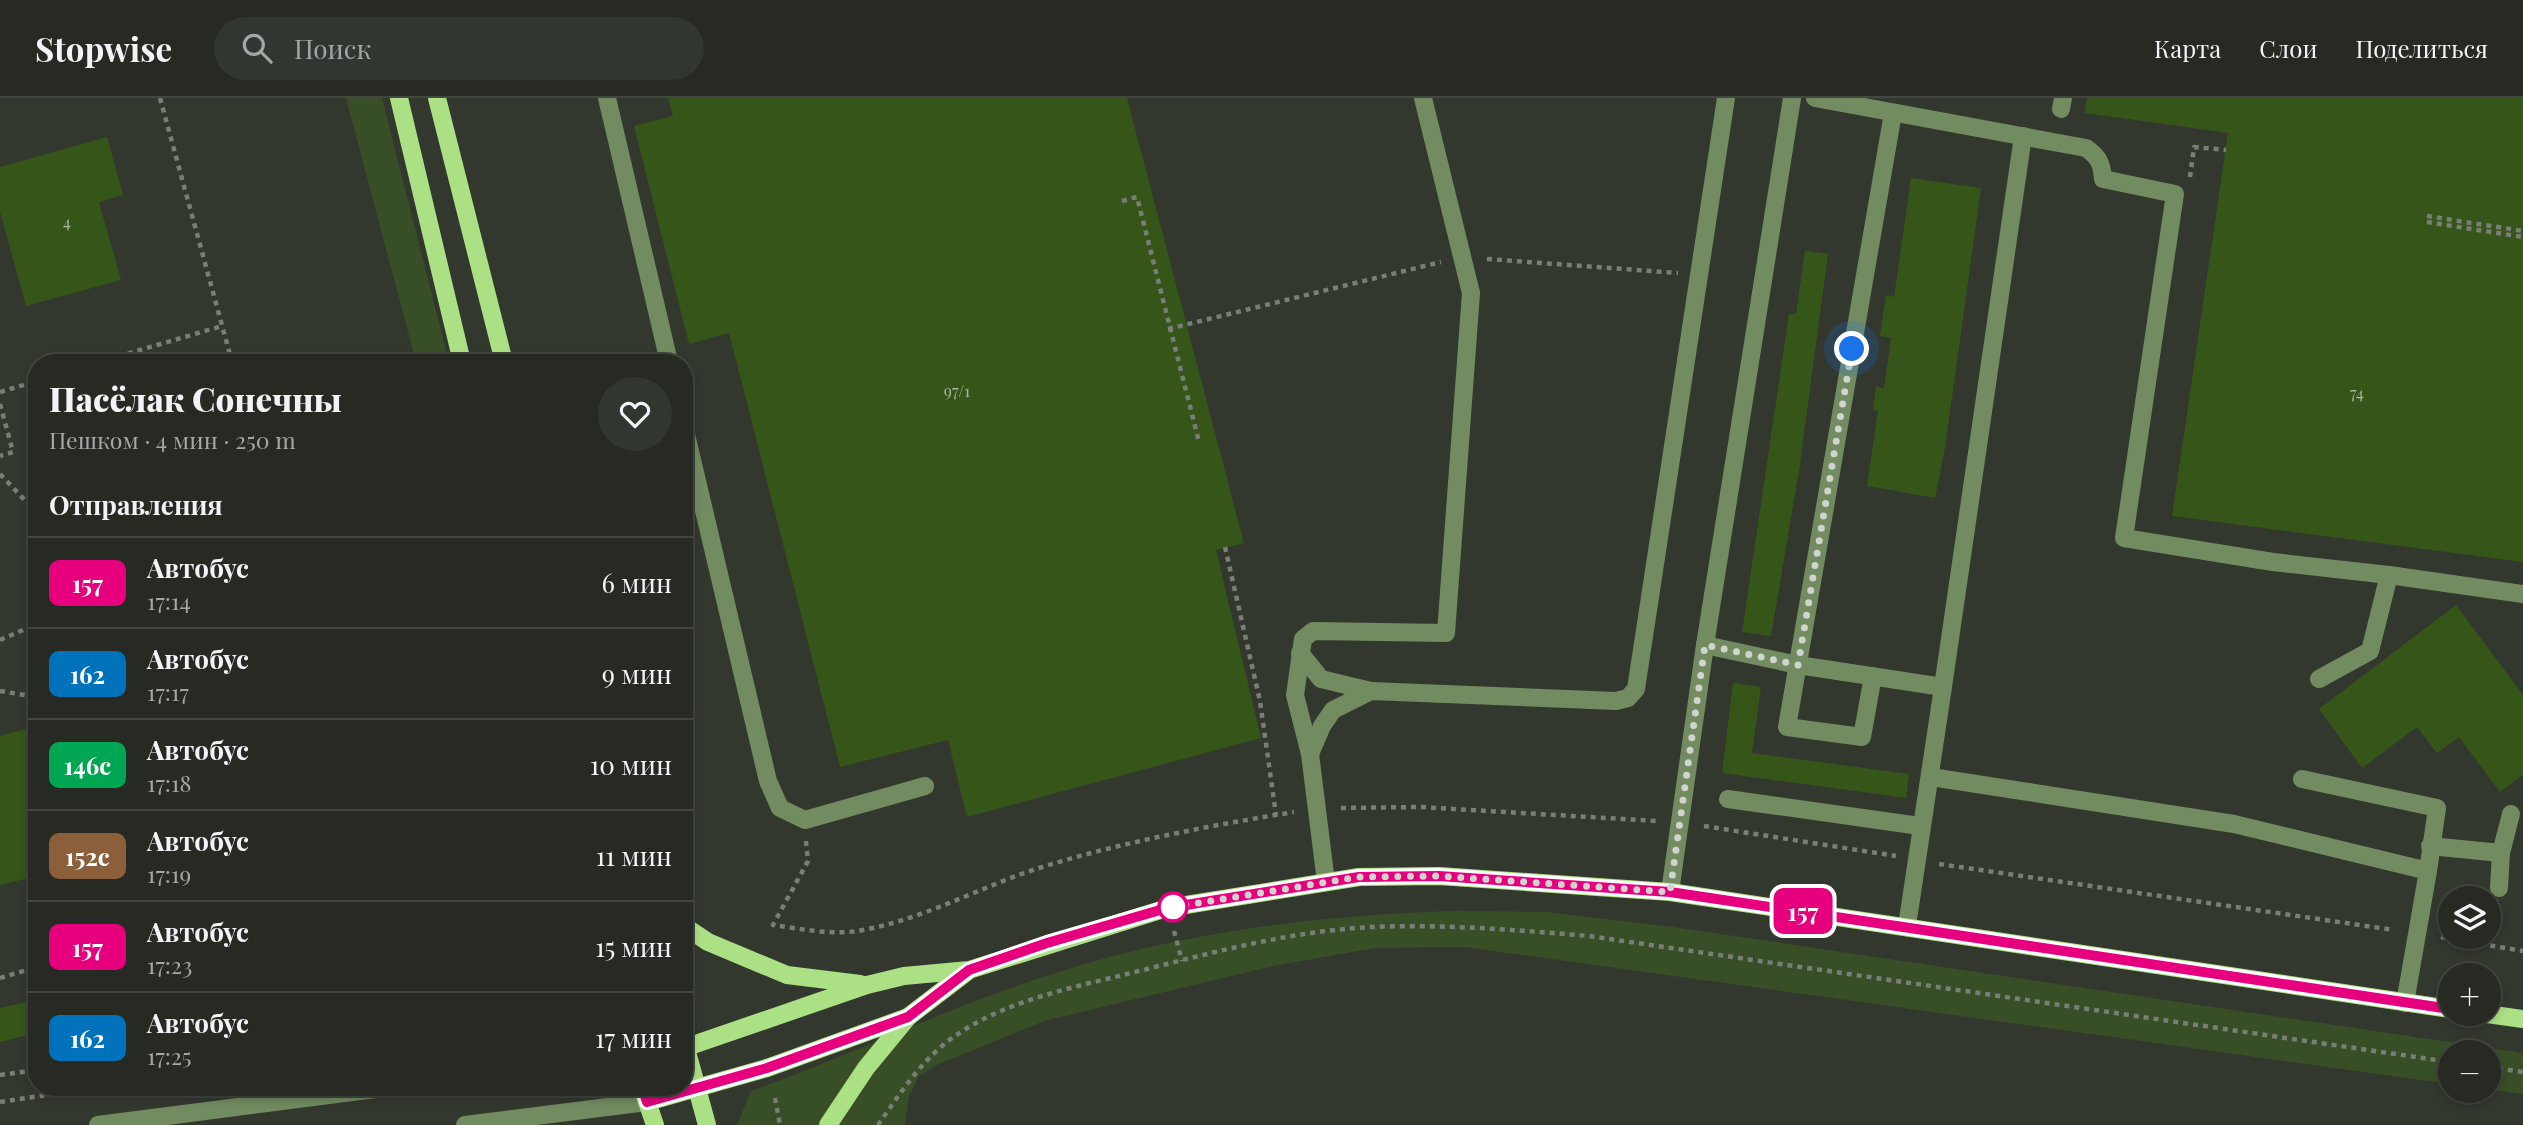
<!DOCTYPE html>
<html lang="ru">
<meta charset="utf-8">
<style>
body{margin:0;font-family:"Playfair Display",serif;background:#323630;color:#f1f3f6;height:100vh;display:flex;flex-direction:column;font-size:26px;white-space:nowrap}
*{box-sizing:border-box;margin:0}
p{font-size:23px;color:#a4a7a6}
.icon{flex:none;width:38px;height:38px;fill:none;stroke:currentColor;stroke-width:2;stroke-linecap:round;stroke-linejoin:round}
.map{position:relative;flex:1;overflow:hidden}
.panel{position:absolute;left:28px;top:256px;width:665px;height:742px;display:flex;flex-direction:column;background:#262a23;border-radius:28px;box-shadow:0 4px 10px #0003,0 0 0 2px #424641}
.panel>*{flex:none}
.badge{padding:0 14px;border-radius:10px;font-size:24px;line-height:46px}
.buttons{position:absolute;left:2438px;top:788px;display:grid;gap:14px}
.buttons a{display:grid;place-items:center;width:63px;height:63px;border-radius:50%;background:#262a23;box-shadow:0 4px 10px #0003,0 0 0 2px #424641;font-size:35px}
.you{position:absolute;width:35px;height:35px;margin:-18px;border:5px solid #fff;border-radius:50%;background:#1a73e8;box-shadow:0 0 0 10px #1a73e833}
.map>.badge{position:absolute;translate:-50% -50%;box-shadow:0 0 0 4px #fff}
h2{padding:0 21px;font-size:26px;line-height:63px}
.round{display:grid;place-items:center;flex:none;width:74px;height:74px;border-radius:37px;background:#323630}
.overview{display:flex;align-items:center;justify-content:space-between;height:119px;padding:0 21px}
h1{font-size:33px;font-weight:800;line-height:52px}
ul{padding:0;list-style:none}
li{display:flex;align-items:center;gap:21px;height:91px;padding:0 21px;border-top:2px solid #424641}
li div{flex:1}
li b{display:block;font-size:26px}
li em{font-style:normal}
li .badge{min-width:77px;font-weight:700;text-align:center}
header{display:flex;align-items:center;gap:42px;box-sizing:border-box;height:98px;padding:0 35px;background:#262a23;border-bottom:2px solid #424641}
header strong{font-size:33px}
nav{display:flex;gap:38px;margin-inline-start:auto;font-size:24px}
.search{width:490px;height:63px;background:#323630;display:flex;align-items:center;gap:18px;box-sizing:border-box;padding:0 24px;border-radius:38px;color:#a4a7a6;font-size:26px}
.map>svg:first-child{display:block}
.green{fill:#384e27}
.building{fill:#355519}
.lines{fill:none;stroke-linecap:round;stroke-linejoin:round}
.path{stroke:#797e76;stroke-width:4.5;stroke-dasharray:5 5;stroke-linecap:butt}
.minor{stroke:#728b60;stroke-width:18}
.major{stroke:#ace084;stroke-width:18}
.line-casing{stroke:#fff;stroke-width:16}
.line{stroke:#e6007e;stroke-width:10}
.walk{stroke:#d1d4ce;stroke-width:7;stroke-dasharray:0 12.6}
.stop-dot{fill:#fff;stroke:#e6007e;stroke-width:3.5}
.labels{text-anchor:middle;stroke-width:7;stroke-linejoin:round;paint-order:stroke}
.number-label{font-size:16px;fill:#aab4a1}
</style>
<header>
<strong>Stopwise</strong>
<div class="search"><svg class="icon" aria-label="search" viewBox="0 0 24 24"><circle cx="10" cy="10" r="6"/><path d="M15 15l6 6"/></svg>Поиск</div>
<nav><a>Карта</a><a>Слои</a><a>Поделиться</a></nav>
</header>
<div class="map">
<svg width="2523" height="1027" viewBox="0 0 2523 1027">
<rect width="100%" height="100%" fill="#33382f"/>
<g class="green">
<polygon points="346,0 382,0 449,264 416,264"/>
<path d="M1456 813 1546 814 1673 829 2523 955V996L2489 991 2488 954H2450V986L1465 849 1375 850 1273 868 1044 923 937 967 919 978 909 998 905 1027H737L751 993C838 962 921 922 1008 891 1152 838 1304 817 1456 813Z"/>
</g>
<g class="building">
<polygon points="668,0 1127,0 1244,445 1216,452 1261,640 967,719 948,642 840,669 729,235 689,246 634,28 673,18"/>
<polygon points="2087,0 2523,0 2523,464 2172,418 2228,35 2085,15"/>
<polygon points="107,39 123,97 99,104 121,182 26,208 0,114 0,69"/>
<polygon points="1911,80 1981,90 1945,350 1935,400 1867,388 1878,313 1873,312 1876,289 1884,290 1891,240 1880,238 1886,197 1894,199"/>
<polygon points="1805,153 1828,156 1799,373 1771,538 1742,534 1789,216 1796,216"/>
<polygon points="2456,507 2523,597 2523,677 2500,694 2459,639 2437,655 2417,629 2362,670 2319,611"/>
<polygon points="1733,585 1761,589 1752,655 1909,676 1906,700 1722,675"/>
<polygon points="37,628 37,778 0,787 0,638"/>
<polygon points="27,904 35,935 0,944 0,910"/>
</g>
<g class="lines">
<g class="path">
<polyline points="160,0 232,264"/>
<polyline points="2190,79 2194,49 2226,52"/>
<polyline points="1122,103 1137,99 1199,344"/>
<polyline points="2427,118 2523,133"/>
<polyline points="2427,124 2523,139"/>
<polyline points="1487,161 1678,175"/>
<polyline points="1168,231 1441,164"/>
<polyline points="99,264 222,228"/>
<polyline points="0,294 37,283"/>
<polyline points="0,306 13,354 0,358"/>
<polyline points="0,376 37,415"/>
<polyline points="1225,449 1260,603 1276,717"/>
<polyline points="0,542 32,528 37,501"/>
<polyline points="0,593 37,599"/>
<polyline points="1341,710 1420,709 1657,723"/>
<polyline points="1704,728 1896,758"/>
<path d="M806 743 808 763 773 827C803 831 833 838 863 832 924 821 980 789 1039 770 1122 744 1208 728 1294 714"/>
<polyline points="1939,766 2394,832"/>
<polyline points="1174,833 1182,863"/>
<polyline points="2441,839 2523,853"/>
<polyline points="0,880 37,869"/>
<polyline points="2488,969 2523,974"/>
<polyline points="0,977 37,972"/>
<polyline points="775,1000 780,1027"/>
<polyline points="0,1004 100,989"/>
<path d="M878 1027C901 994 924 958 958 936 1007 903 1070 890 1127 876 1208 856 1288 833 1372 829 1444 826 1517 832 1589 838L2450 964"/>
</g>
<g class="minor">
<polyline points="607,0 669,264"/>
<path d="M1815 0 2086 50C2099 59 2102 66 2103 81L2175 96 2124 440 2273 464 2389 477 2370 553 2319 581"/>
<polyline points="2061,11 2063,0"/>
<polyline points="684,328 768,683 780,710 805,722 925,688"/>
<polyline points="2389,477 2523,496"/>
<polyline points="1705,547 1798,567 1943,589 1907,828"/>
<polyline points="1300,555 1321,581 1371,593"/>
<polyline points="1873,578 1862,639 1787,629 1893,15"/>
<polyline points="1943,589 2023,38"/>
<polyline points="1310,656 1322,628 1333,612 1371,593 1616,603 1628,600 1636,591 1726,0"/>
<polyline points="1931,679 2234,726 2428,773 2405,905"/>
<polyline points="2302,681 2437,710 2428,773"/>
<polyline points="1728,701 1920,728"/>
<polyline points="2430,748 2501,755"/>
<polyline points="1326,784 1310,656 1295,597 1303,541 1313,533 1446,535 1471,195 1423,0"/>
<polyline points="2499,790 2501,755 2511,716"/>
<polyline points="1670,794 1705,547 1792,0"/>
<polyline points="98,1027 391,989"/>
<polyline points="465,1027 647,1004"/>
</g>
<g class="major">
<polyline points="399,0 462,264"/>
<polyline points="437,0 504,264"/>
<polyline points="684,828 708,844 787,877 860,886"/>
<polyline points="2480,915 2523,921"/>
<polyline points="684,943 707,1027"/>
<polyline points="684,950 867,887 904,878 969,872 1167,810 1359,779 1439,778 1670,794 2450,911"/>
<polyline points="642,989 655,1027"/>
<polyline points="647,1004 767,970 908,919"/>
<polyline points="828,1027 866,970 908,919 968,873"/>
</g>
</g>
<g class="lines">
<g class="line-casing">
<polyline id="line" points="642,989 647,1004 767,970 908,919 969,872 1047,845 1167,810 1359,779 1439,778 1670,794 2450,911"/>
</g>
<use href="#line" class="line"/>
<polyline class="walk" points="1173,809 1167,810 1359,779 1439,778 1670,794 1705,547 1798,567 1852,251"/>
</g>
<circle class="stop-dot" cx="1173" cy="809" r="14"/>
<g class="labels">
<g class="number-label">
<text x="67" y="130">4</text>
<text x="957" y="299">97/1</text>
<text x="2357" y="301">74</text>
</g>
</g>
</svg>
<div class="buttons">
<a><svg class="icon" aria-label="layers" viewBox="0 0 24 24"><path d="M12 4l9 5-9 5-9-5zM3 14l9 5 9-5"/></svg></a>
<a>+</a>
<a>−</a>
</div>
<div class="you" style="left:1852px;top:251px"></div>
<b class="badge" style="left:1803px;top:813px;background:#e6007e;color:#fff">157</b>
<section class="panel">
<div class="overview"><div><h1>Пасёлак Сонечны</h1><p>Пешком · 4 мин · 250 m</p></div><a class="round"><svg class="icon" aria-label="heart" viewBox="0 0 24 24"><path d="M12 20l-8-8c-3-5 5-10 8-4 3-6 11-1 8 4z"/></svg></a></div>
<h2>Отправления</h2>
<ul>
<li><span class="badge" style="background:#e6007e;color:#fff">157</span><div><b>Автобус</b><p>17:14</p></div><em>6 мин</em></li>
<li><span class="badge" style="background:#0072bc;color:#fff">162</span><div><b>Автобус</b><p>17:17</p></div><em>9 мин</em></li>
<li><span class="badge" style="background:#00a651;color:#fff">146с</span><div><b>Автобус</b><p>17:18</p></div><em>10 мин</em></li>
<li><span class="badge" style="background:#8b5e3c;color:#fff">152с</span><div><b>Автобус</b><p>17:19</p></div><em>11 мин</em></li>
<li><span class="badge" style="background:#e6007e;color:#fff">157</span><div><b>Автобус</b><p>17:23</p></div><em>15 мин</em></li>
<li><span class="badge" style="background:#0072bc;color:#fff">162</span><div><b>Автобус</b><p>17:25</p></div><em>17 мин</em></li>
</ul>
</section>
</div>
